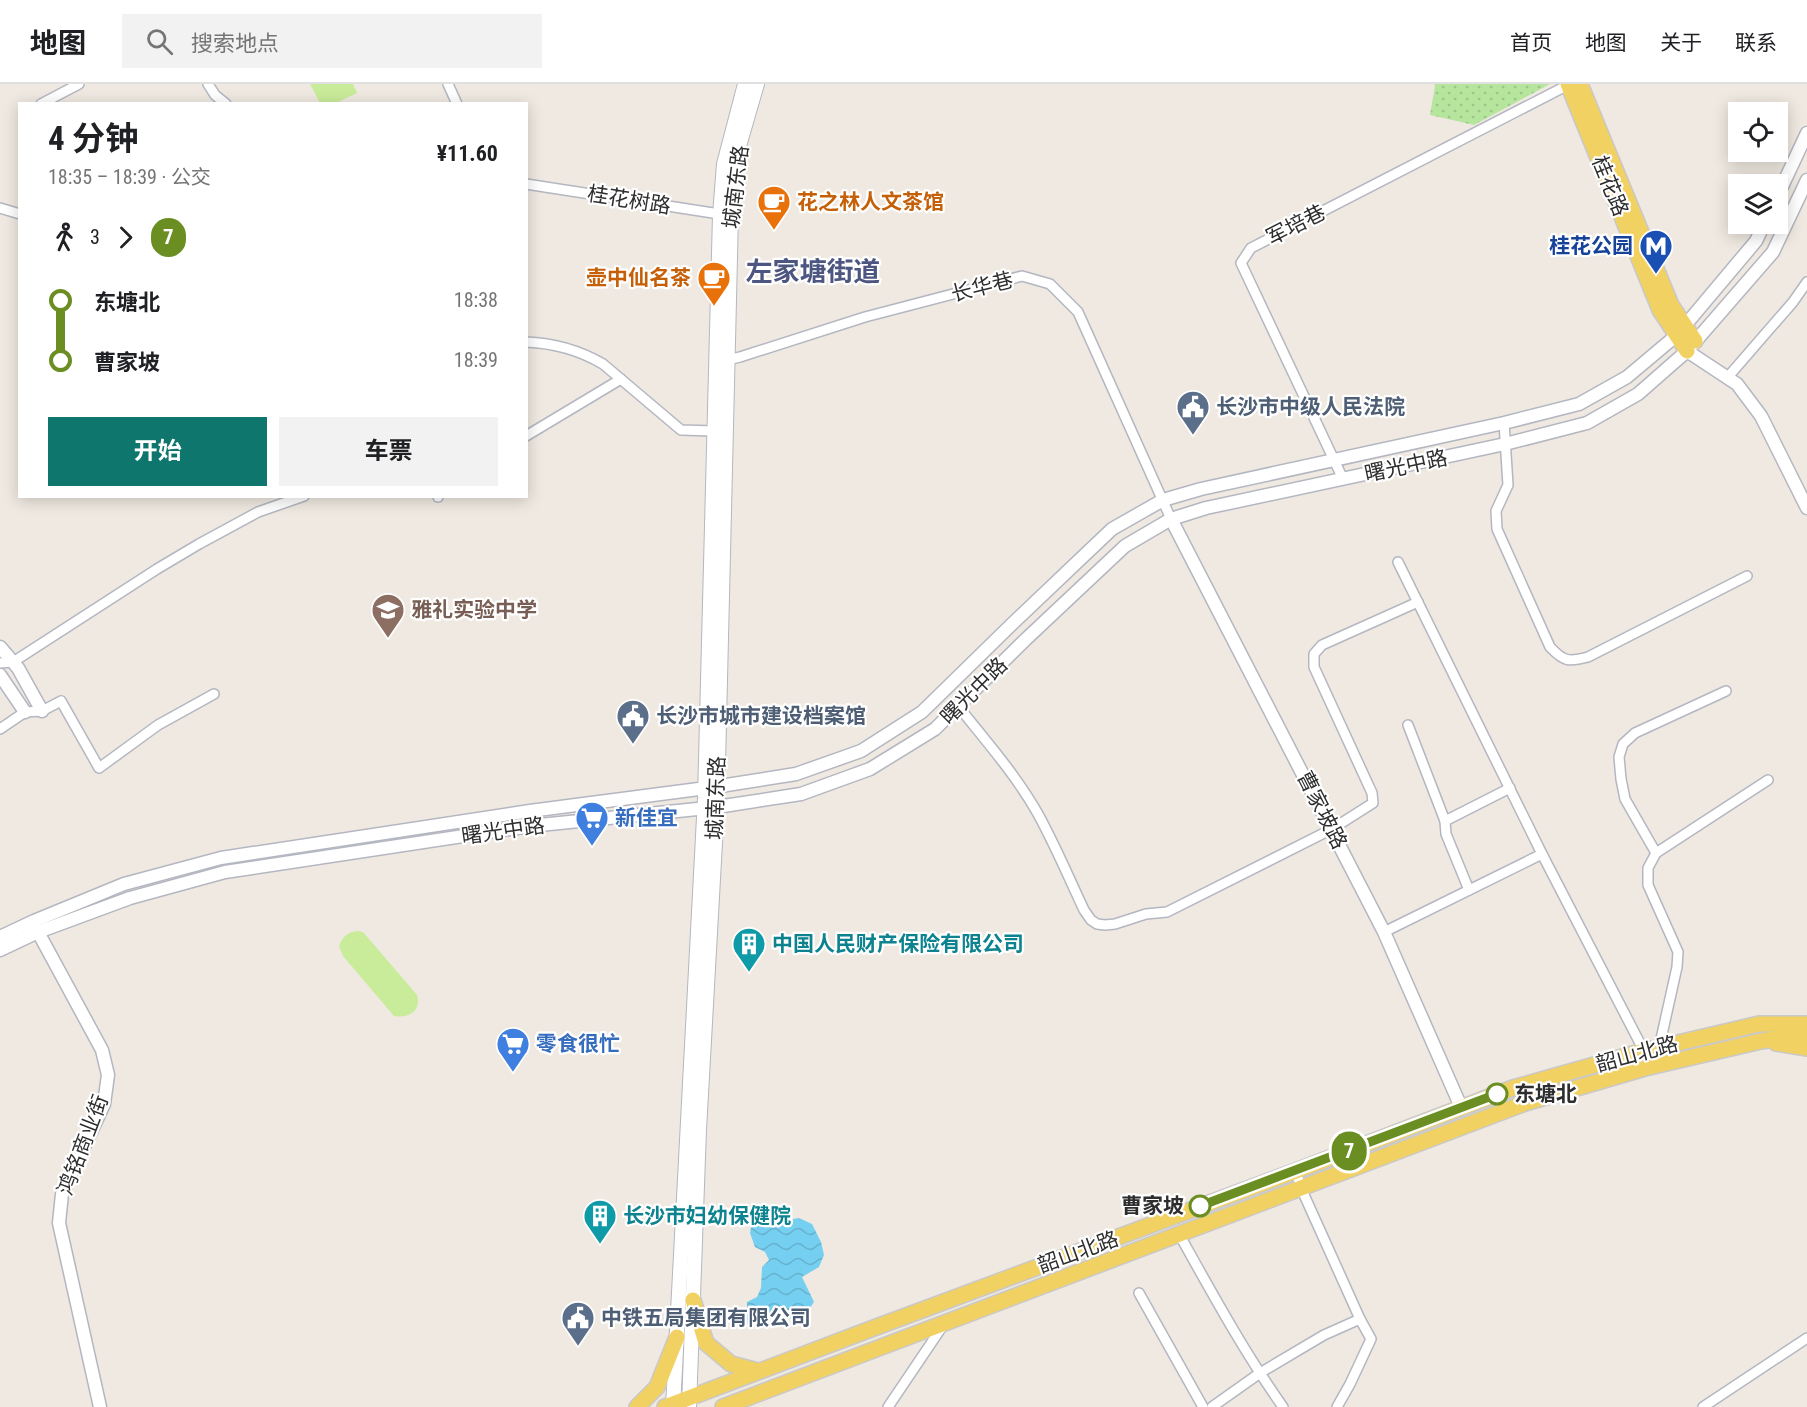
<!DOCTYPE html>
<html lang="zh">
<meta charset="utf-8">
<style>
body{margin:0;font-family:"Roboto Condensed","Noto Sans SC",sans-serif;background:#f2f2f2;color:#202124;height:100vh;display:flex;flex-direction:column;font-size:22px;white-space:nowrap}
*{box-sizing:border-box;margin:0}
p{font-size:20px;color:#757577}
.icon{flex:none;width:33px;height:33px;fill:none;stroke:currentColor;stroke-width:2;stroke-linecap:round;stroke-linejoin:round}
.map{position:relative;flex:1;overflow:hidden}
.drawer{position:absolute;left:18px;top:18px;width:510px;height:396px;display:flex;flex-direction:column;background:#fff;border-radius:0px;box-shadow:0 3px 15px #0003}
.drawer>*{flex:none}
.badge{padding:0 12px;border-radius:20px;font-size:21px;line-height:39px}
.buttons{position:absolute;left:1728px;top:18px;display:grid;gap:12px}
.buttons a{display:grid;place-items:center;width:60px;height:60px;border-radius:0px;background:#fff;box-shadow:0 3px 15px #0003;font-size:30px}
.map>.badge{position:absolute;translate:-50% -50%;box-shadow:0 0 0 3px #fff}
.legs{display:flex;align-items:center;gap:9px;height:66px;padding:0 30px;font-size:20px}
.legs p{margin-inline-start:auto}
.headline{display:flex;align-items:center;justify-content:space-between;height:102px;padding:0 30px}
h1{font-size:33px;font-weight:700;line-height:45px}
.primary-button{display:flex;gap:12px;margin-top:auto;padding:12px 30px}
.primary-button a{flex:1;height:69px;border-radius:0px;background:#0f766e;color:#fff;font-size:24px;font-weight:700;line-height:69px;text-align:center}
.primary-button a+a{background:#f2f2f2;color:#202124}
ul{padding:0 30px;list-style:none}
li{display:flex;align-items:center;gap:21px;height:60px;font-size:22px}
li i{display:grid;place-items:center;width:9px;height:100%;margin:0 8px;background:currentColor}
li i::after{content:'';width:15px;height:15px;margin:-8px;border:4px solid;border-radius:50%;background:#fff}
li p{margin-inline-start:auto}
li:first-child i{background:linear-gradient(#0000 50%,currentColor 0)}
li:last-child i{background:linear-gradient(currentColor 50%,#0000 0)}
header{display:flex;align-items:center;gap:36px;box-sizing:border-box;height:84px;padding:0 30px;background:#fff;border-bottom:2px solid #e0e0e0}
header strong{font-size:28px}
nav{display:flex;gap:33px;margin-inline-start:auto;font-size:21px}
.search{width:420px;height:54px;background:#f2f2f2;display:flex;align-items:center;gap:15px;box-sizing:border-box;padding:0 21px;border-radius:0px;color:#757577;font-size:22px}
.map>svg:first-child{display:block}
.park{fill:url(#park-dots)}
.pitch{fill:#c9ec9a}
.water{fill:url(#water-waves)}
.lines{fill:none;stroke-linecap:round;stroke-linejoin:round}
.minor-casing{stroke:#b4b7c1;stroke-width:12}
.tertiary-casing{stroke:#b4b7c1;stroke-width:15}
.secondary-casing{stroke:#b4b7c1;stroke-width:16}
.primary-casing{stroke:#c9c9c9;stroke-width:18}
.minor{stroke:#fff;stroke-width:9}
.tertiary{stroke:#fff;stroke-width:12}
.secondary{stroke:#fff;stroke-width:14}
.primary{stroke:#f2d163;stroke-width:15}
.line-1-casing{stroke:#fff;stroke-width:14}
.line-1{stroke:#6b8e23;stroke-width:9}
.stop-1-dot{fill:#fff;stroke:#6b8e23;stroke-width:3}
.labels{text-anchor:middle;stroke-width:4.5;stroke-linejoin:round;paint-order:stroke}
.street-label{font-size:21px;fill:#2e2e2e;stroke:#fff}
.food-label{font-size:21px;font-weight:bold;fill:#c56008;stroke:#fff;text-anchor:start}
.transit-label{font-size:21px;font-weight:bold;fill:#164399;stroke:#fff;text-anchor:end}
.service-label{font-size:21px;font-weight:bold;fill:#4e5e75;stroke:#fff;text-anchor:start}
.education-label{font-size:21px;font-weight:bold;fill:#785e54;stroke:#fff;text-anchor:start}
.shop-label{font-size:21px;font-weight:bold;fill:#366cbe;stroke:#fff;text-anchor:start}
.culture-label{font-size:21px;font-weight:bold;fill:#0d838f;stroke:#fff;text-anchor:start}
.stop-label{font-size:21px;font-weight:bold;fill:#2e2e2e;stroke:#fff;text-anchor:start}
.district-label{font-size:27px;font-weight:bold;fill:#4d5680;stroke:#fff}
</style>
<header>
<strong>地图</strong>
<div class="search"><svg class="icon" aria-label="search" viewBox="0 0 24 24"><circle cx="10" cy="10" r="6"/><path d="M15 15l6 6"/></svg>搜索地点</div>
<nav><a>首页</a><a>地图</a><a>关于</a><a>联系</a></nav>
</header>
<div class="map">
<svg width="1807" height="1323" viewBox="0 0 1807 1323">
<defs>
<pattern id="park-dots" width="8" height="8" patternUnits="userSpaceOnUse" patternTransform="scale(1.5)"><rect width="8" height="8" fill="#b6e59e"/><path d="M2 2h.1M6 6h.1" fill="none" stroke="#9dc588" stroke-width="1.8" stroke-linecap="round"/></pattern>
<pattern id="water-waves" width="16" height="10" patternUnits="userSpaceOnUse" patternTransform="scale(1.5)"><rect width="16" height="10" fill="#75cff0"/><path d="M0 5q4-4 8 0t8 0" fill="none" stroke="#66b2ce"/></pattern>
</defs>
<rect width="100%" height="100%" fill="#efe9e1"/>
<polygon class="park" points="1434,0 1550,0 1474,41 1430,31 1435,2"/>
<g class="pitch">
<polygon points="310,0 353,0 357,9 336,19 320,19"/>
<path d="M358 847 363 848 417 911C422 927 408 935 394 932L343 872 339 862C343 852 348 848 358 847Z"/>
</g>
<polygon class="water" points="799,1134 812,1140 821,1158 824,1171 819,1183 802,1193 814,1218 807,1228 785,1236 791,1226 772,1228 756,1239 747,1240 747,1218 757,1213 761,1204 762,1183 769,1176 765,1168 755,1163 750,1149 751,1143"/>
<g class="lines">
<g class="minor-casing">
<g id="minor">
<polyline points="208,0 215,11 226,20"/>
<polyline points="448,0 457,20"/>
<polyline points="41,20 79,0"/>
<polyline points="526,100 726,131"/>
<polyline points="0,124 20,130"/>
<path d="M526 258C554 259 579 266 603 280L681 346 714 347"/>
<polyline points="727,276 740,273 865,233 1022,192 1050,200 1078,228 1171,435"/>
<polyline points="1727,294 1793,218 1807,198"/>
<path d="M1504 339 1508 401 1496 427 1497 445 1550 563C1564 578 1569 578 1588 573L1747 492"/>
<polyline points="526,352 621,295"/>
<polyline points="1343,395 1241,179 1251,164 1570,0"/>
<polyline points="438,413 438,412"/>
<polyline points="1398,478 1542,770 1644,967"/>
<polyline points="0,579 13,578 157,485 199,460 258,428 304,412"/>
<path d="M958 622C986 657 1016 691 1038 730 1055 761 1069 794 1084 826L1091 836 1097 840 1105 841 1115 840 1146 830 1167 828 1332 745 1373 719 1372 709 1314 583V570L1322 561 1418 518"/>
<polyline points="1408,641 1445,737 1446,750 1469,806"/>
<polyline points="0,645 25,628 42,627 61,617 99,684 158,641 214,610"/>
<polyline points="1445,737 1510,704"/>
<polyline points="1656,769 1625,715 1621,695 1619,673 1623,660 1635,649 1726,607"/>
<polyline points="1384,848 1542,770"/>
<polyline points="1659,964 1677,883 1678,868 1648,801 1648,784 1656,769 1768,696"/>
<polyline points="1296,1087 1301,1104 1360,1235 1371,1255 1350,1300 1337,1323"/>
<path d="M1179 1150C1212 1209 1244 1268 1283 1323"/>
<polyline points="1139,1209 1203,1323"/>
<polyline points="888,1323 944,1240"/>
<polyline points="1212,1323 1260,1289 1324,1251 1360,1235"/>
<polyline points="1703,1323 1807,1254"/>
</g>
</g>
<g class="tertiary-casing">
<g id="tertiary">
<polyline points="1778,111 1807,49"/>
<polyline points="1687,267 1737,300 1761,332 1807,424"/>
<polyline points="1171,435 1384,848 1461,1023"/>
<polyline points="0,563 18,584 42,627"/>
<polyline points="0,591 25,628"/>
<polyline points="38,848 102,966 108,991 104,1020 62,1110 59,1139 100,1323"/>
<polyline points="0,853 34,837 124,800 221,774 530,727 714,703 796,690 861,667 922,628 1011,541 1112,445 1163,416 1201,405 1504,339 1579,320 1627,293 1677,251 1756,157 1764,140"/>
<polyline points="0,866 38,848 130,814 225,788 530,742 717,723 801,710 870,685 935,645 1025,556 1125,462 1171,435 1206,424 1505,360 1587,339 1638,310 1687,267 1773,168 1807,96"/>
</g>
</g>
<g class="secondary-casing">
<g id="secondary">
<polyline points="673,1323 705,714 720,131 724,80 745,0"/>
<polyline points="689,1323 699,1046 717,723 731,131 739,62 757,0"/>
</g>
</g>
<g class="primary-casing">
<g id="primary">
<polyline points="1568,0 1660,226 1687,267"/>
<polyline points="1580,0 1671,221 1695,257"/>
<polyline points="1776,959 1807,964"/>
<polyline points="693,1216 706,1259 731,1280 758,1287"/>
<polyline points="637,1323 657,1303 677,1253"/>
<polyline points="665,1323 871,1245 1296,1087 1513,1004 1644,967 1759,940 1807,940"/>
<polyline points="723,1323 1525,1019 1645,984 1761,957 1807,950"/>
</g>
</g>
<use href="#minor" class="minor"/>
<use href="#tertiary" class="tertiary"/>
<use href="#secondary" class="secondary"/>
<use href="#primary" class="primary"/>
</g>
<g class="lines">
<g class="line-1-casing">
<polyline id="line-1" points="1200,1122 1497,1010"/>
</g>
<use href="#line-1" class="line-1"/>
</g>
<defs>
<g id="cafe-pin" transform="scale(1.725)"><path d="M0 17L-7.5 6A9.5 9.5 0 1 1 7.5 6Z" fill="#e8710a" stroke="#fff"/><path d="M-5.5-4.5H6V0H3Q3 3.5 0 3.5H-2.5Q-5.5 3.5-5.5 0ZM3-3.2v2h1.7v-2ZM-6 4.5H4V6H-6Z" fill="#fff"/></g>
<g id="metro-pin" transform="scale(1.725)"><path d="M0 17L-7.5 6A9.5 9.5 0 1 1 7.5 6Z" fill="#1a4fb4" stroke="#fff"/><path d="M-5.5 5V-5H-3L0 0L3-5H5.5V5H3V-.5L0 4L-3-.5V5Z" fill="#fff"/></g>
<g id="civic-pin" transform="scale(1.725)"><path d="M0 17L-7.5 6A9.5 9.5 0 1 1 7.5 6Z" fill="#5c6f8a" stroke="#fff"/><path d="M-.6-6.5H3V-4.5H.6V-3L4-1V1h2V6H-6V1h2V-1L-.6-3ZM-1.2 2.5V6h2.4V2.5Z" fill="#fff"/></g>
<g id="school-pin" transform="scale(1.725)"><path d="M0 17L-7.5 6A9.5 9.5 0 1 1 7.5 6Z" fill="#8d6e63" stroke="#fff"/><path d="M0-5L7-2L0 1L-7-2ZM-4 1L0 2.5L4 1V4Q0 6-4 4Z" fill="#fff"/></g>
<g id="supermarket-pin" transform="scale(1.725)"><path d="M0 17L-7.5 6A9.5 9.5 0 1 1 7.5 6Z" fill="#3f7fe0" stroke="#fff"/><path d="M-6-5.5h2.5l.6 2H6L4.5 2H-2.5L-4.4-4H-6ZM-1.5 3.2a1.3 1.3 0 1 0 .1 0ZM3 3.2a1.3 1.3 0 1 0 .1 0Z" fill="#fff"/></g>
<g id="building-pin" transform="scale(1.725)"><path d="M0 17L-7.5 6A9.5 9.5 0 1 1 7.5 6Z" fill="#0f9aa8" stroke="#fff"/><path d="M-4-6H4V6H1V3H-1V6H-4ZM-2.5-4.3h1.7v1.8h-1.7ZM.8-4.3h1.7v1.8H.8ZM-2.5-1h1.7V.8h-1.7ZM.8-1h1.7V.8H.8Z" fill="#fff"/></g>
</defs>
<g fill-rule="evenodd">
<use href="#cafe-pin" x="774" y="118"/>
<use href="#metro-pin" x="1656" y="162"/>
<use href="#cafe-pin" x="714" y="194"/>
<use href="#civic-pin" x="1193" y="323"/>
<use href="#school-pin" x="388" y="526"/>
<use href="#civic-pin" x="633" y="632"/>
<use href="#supermarket-pin" x="592" y="734"/>
<use href="#building-pin" x="749" y="860"/>
<use href="#supermarket-pin" x="513" y="960"/>
<use href="#building-pin" x="600" y="1132"/>
<use href="#civic-pin" x="578" y="1234"/>
</g>
<g class="stop-1-dot">
<circle cx="1497" cy="1010" r="10"/>
<circle cx="1200" cy="1122" r="10"/>
</g>
<g class="labels">
<g class="street-label">
<text transform="translate(1610 102) rotate(68)" y="7">桂花路</text>
<text transform="translate(736 103) rotate(-83)" y="7">城南东路</text>
<text transform="translate(629 116) rotate(9)" y="7">桂花树路</text>
<text transform="translate(1296 141) rotate(-27)" y="7">军培巷</text>
<text transform="translate(982 203) rotate(-14)" y="7">长华巷</text>
<text transform="translate(1406 382) rotate(-12)" y="7">曙光中路</text>
<text transform="translate(974 607) rotate(-45)" y="7">曙光中路</text>
<text transform="translate(716 714) rotate(-88)" y="7">城南东路</text>
<text transform="translate(1322 726) rotate(63)" y="7">曹家坡路</text>
<text transform="translate(503 747) rotate(-8)" y="7">曙光中路</text>
<text transform="translate(1637 970) rotate(-15)" y="7">韶山北路</text>
<text transform="translate(83 1061) rotate(-69)" y="7">鸿铭商业街</text>
<text transform="translate(1078 1168) rotate(-20)" y="7">韶山北路</text>
</g>
<g class="food-label">
<text x="797" y="125">花之林人文茶馆</text>
<text x="691" y="201" text-anchor="end">壶中仙名茶</text>
</g>
<g class="transit-label">
<text x="1633" y="169">桂花公园</text>
</g>
<g class="service-label">
<text x="1216" y="330">长沙市中级人民法院</text>
<text x="656" y="639">长沙市城市建设档案馆</text>
<text x="601" y="1241">中铁五局集团有限公司</text>
</g>
<g class="education-label">
<text x="411" y="533">雅礼实验中学</text>
</g>
<g class="shop-label">
<text x="615" y="741">新佳宜</text>
<text x="536" y="967">零食很忙</text>
</g>
<g class="culture-label">
<text x="772" y="867">中国人民财产保险有限公司</text>
<text x="623" y="1139">长沙市妇幼保健院</text>
</g>
<g class="stop-label">
<text x="1514" y="1017">东塘北</text>
<text x="1184" y="1129" text-anchor="end">曹家坡</text>
</g>
<g class="district-label">
<text x="813" y="197">左家塘街道</text>
</g>
</g>
</svg>
<div class="buttons">
<a><svg class="icon" aria-label="locate" viewBox="0 0 24 24"><circle cx="12" cy="12" r="6"/><path d="M12 2v4M12 18v4M2 12h4M18 12h4"/></svg></a>
<a><svg class="icon" aria-label="layers" viewBox="0 0 24 24"><path d="M12 4l9 5-9 5-9-5zM3 14l9 5 9-5"/></svg></a>
</div>
<b class="badge" style="left:1349px;top:1067px;background:#6b8e23;color:#fff">7</b>
<section class="drawer">
<div class="headline"><div><h1>4 分钟</h1><p>18:35 – 18:39 · 公交</p></div><b>¥11.60</b></div>
<div class="legs"><svg class="icon" aria-label="walk" viewBox="0 0 24 24"><circle cx="13" cy="4" r="2"/><path d="M13 8l-2 6 4 7M11 14l-3 7M7 12l3-4h3l4 4"/></svg>3<svg class="icon" aria-label="forward" viewBox="0 0 24 24"><path d="M9 5l7 7-7 7"/></svg><b class="badge" style="background:#6b8e23;color:#fff">7</b></div>
<ul>
<li><i style="color:#6b8e23"></i><b>东塘北</b><p>18:38</p></li>
<li><i style="color:#6b8e23"></i><b>曹家坡</b><p>18:39</p></li>
</ul>
<div class="primary-button"><a>开始</a><a>车票</a></div>
</section>
</div>
